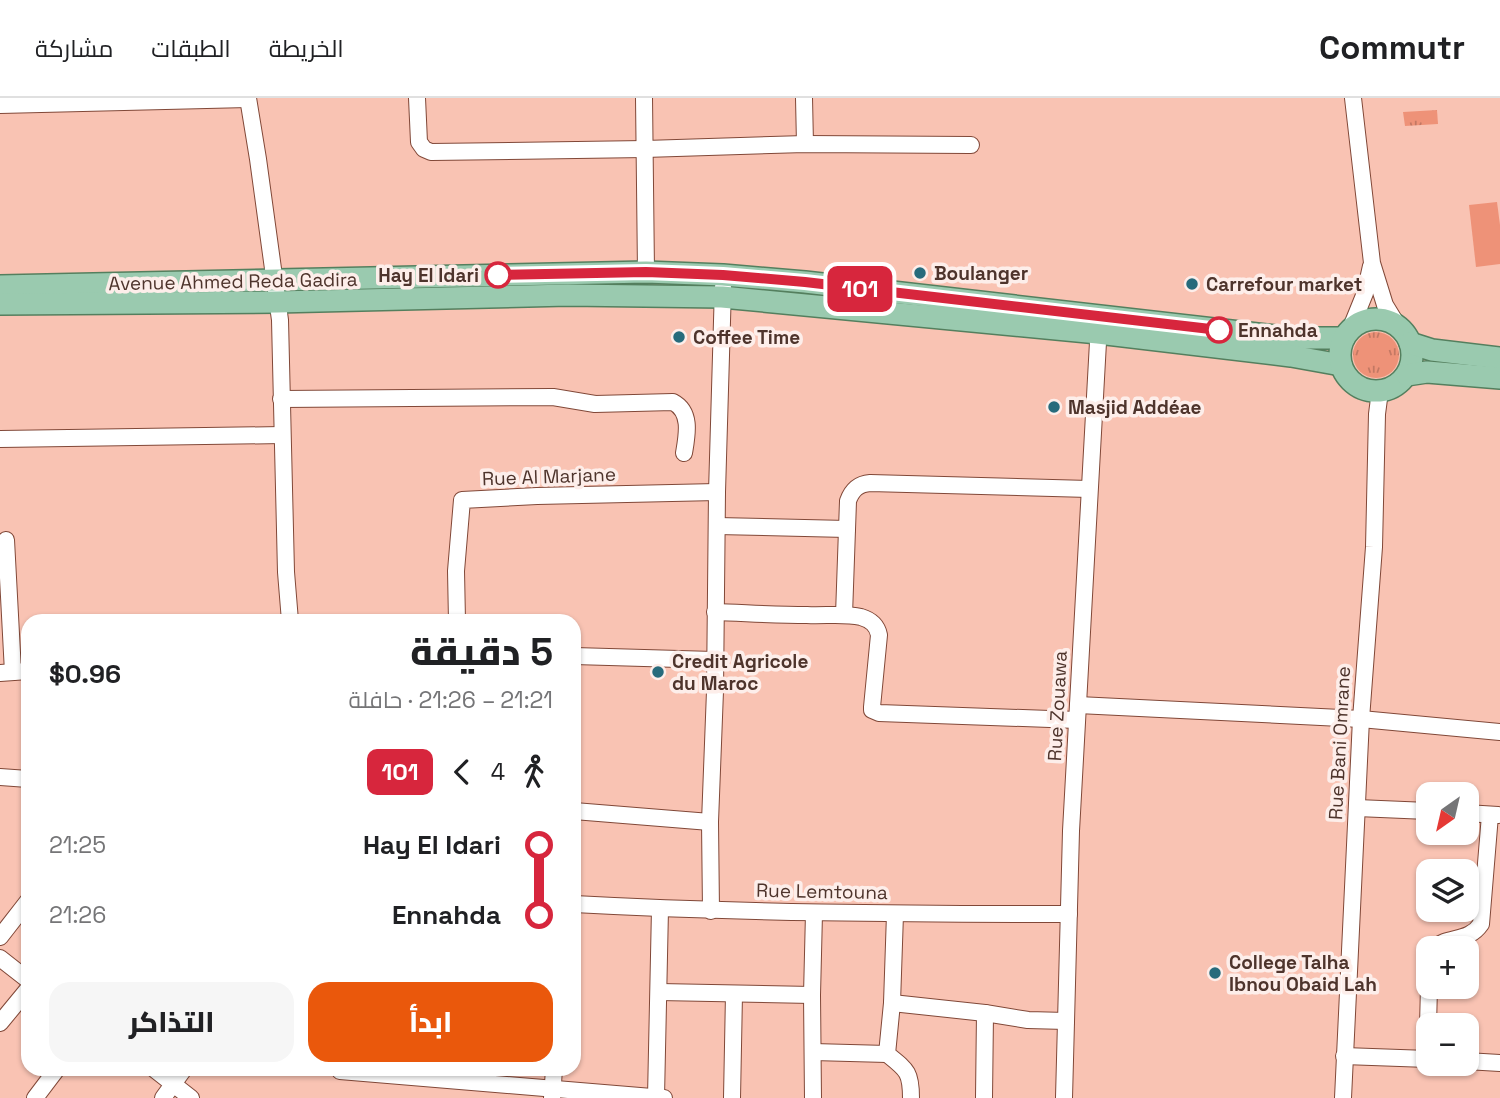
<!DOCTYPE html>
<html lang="ar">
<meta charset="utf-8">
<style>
body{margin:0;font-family:"Space Grotesk",Cairo,sans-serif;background:#f6f6f6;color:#202124;direction:rtl;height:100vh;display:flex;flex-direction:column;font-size:26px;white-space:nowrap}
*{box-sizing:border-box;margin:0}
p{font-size:23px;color:#757577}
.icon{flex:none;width:38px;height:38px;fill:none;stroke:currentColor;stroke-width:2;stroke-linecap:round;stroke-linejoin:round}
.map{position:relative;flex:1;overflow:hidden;direction:ltr}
.panel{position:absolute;left:21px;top:516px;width:560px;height:462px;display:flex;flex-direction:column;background:#fff;border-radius:21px;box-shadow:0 2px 5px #0004;direction:rtl}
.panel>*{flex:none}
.badge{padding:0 14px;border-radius:10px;font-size:24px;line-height:46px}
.needle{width:46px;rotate:214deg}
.fabs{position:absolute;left:1416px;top:684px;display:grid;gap:14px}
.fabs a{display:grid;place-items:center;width:63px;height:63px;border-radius:14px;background:#fff;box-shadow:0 2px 5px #0004;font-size:35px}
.map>.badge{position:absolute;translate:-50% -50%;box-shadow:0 0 0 4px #fff}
.legs{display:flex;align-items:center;gap:10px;height:77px;padding:0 28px;font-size:23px}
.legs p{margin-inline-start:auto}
.head{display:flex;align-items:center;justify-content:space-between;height:119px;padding:0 28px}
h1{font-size:38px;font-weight:800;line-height:52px}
.button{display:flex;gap:14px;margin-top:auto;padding:14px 28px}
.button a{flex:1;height:80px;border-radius:21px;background:#ea580c;color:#fff;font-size:28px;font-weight:800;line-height:80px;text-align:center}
.button a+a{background:#f6f6f6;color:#202124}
ul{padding:0 28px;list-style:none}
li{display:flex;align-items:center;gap:24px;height:70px;font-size:26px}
li i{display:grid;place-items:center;width:10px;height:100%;margin:0 9px;background:currentColor}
li i::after{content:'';width:18px;height:18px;margin:-9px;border:5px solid;border-radius:50%;background:#fff}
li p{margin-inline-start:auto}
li:first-child i{background:linear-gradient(#0000 50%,currentColor 0)}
li:last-child i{background:linear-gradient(currentColor 50%,#0000 0)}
header{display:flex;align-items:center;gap:42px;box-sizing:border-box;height:98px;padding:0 35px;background:#fff;border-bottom:2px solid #e0e0e0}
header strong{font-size:33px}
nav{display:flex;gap:38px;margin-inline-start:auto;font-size:24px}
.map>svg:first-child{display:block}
.grass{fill:url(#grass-tufts)}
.park{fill:#ee9278}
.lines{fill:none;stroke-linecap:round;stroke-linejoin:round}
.minor-casing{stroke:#814838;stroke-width:18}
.major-casing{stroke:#547f5e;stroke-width:24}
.minor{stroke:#fff;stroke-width:16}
.major{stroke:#9acaaf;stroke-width:21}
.line-1-casing{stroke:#fff;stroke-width:16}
.line-1{stroke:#d7263d;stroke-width:10}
.poi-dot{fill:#276b7c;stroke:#fdeeea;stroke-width:2.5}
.stop-1-dot{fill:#fff;stroke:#d7263d;stroke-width:3.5}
.labels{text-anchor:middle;stroke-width:7;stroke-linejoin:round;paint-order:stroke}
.poi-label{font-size:19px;font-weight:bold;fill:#4e342c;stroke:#fdeeea;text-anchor:start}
.stop-label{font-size:19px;font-weight:bold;fill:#4e342c;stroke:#fdeeea;text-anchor:end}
.street-label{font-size:19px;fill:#4e342c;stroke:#fdeeea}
</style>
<header>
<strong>Commutr</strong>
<nav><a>الخريطة</a><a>الطبقات</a><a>مشاركة</a></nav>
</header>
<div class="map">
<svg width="1500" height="1000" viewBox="0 0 1500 1000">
<defs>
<pattern id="grass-tufts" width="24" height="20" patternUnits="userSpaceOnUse" patternTransform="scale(1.75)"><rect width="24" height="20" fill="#ee9278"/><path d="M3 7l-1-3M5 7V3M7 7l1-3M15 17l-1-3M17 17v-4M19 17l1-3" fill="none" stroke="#c37863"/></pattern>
</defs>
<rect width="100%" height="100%" fill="#f9c3b3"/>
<g class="grass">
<polygon points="1437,12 1438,26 1405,28 1403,14"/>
<circle cx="1376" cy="257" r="23"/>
</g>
<polygon class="park" points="1497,104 1500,127 1500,166 1476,169 1469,107"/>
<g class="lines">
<g class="minor-casing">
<g id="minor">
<polyline points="248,0 258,61 280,222 286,474 290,523"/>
<polyline points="417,0 419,44 424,51 431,54 645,51 805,46 971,47"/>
<polyline points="644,0 646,174"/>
<polyline points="804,0 805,46"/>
<polyline points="1353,0 1372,165 1385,207 1399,230"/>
<polyline points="0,7 248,1"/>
<polyline points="1350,232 1365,195 1371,168"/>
<path d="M281 301 553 299 595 306 673 304C692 314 687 337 684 355"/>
<polyline points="0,341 282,337"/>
<polyline points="717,428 847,431"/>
<polyline points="6,442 13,574"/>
<path d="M715 514C746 515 776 517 807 517 825 518 844 515 861 519 871 522 877 527 879 537L872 609V612L879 615 1077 622"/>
<path d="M844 517 848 403C852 392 858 386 870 385L1089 391"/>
<polyline points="457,523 456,473 462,402 537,398 717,394"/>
<polyline points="574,558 714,562"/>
<polyline points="0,575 28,573"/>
<polyline points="1078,607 1361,621 1500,634"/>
<polyline points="0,679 28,681"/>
<polyline points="1357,710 1428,713"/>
<polyline points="574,713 710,724"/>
<polyline points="1466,715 1498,717"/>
<path d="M574 806C739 815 904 816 1069 816"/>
<polyline points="711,813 710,724 715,593 717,394 723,189"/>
<path d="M895 816 892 905 887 956C907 972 911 974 911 1000"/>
<polyline points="0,839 28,803"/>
<path d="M1434 850C1449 837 1468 845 1481 826L1490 717"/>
<polyline points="0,860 28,882"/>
<polyline points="659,894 812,897"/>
<polyline points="892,905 985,915 1028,922 1066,923"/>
<polyline points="0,925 28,891"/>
<polyline points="1428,928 1429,889"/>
<polyline points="813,954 887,956"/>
<polyline points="1344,958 1428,961"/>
<polyline points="1428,961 1428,932"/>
<polyline points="1466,963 1500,965"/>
<polyline points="154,971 191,1000"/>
<polyline points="340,973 664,1000"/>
<polyline points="656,999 660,811"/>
<polyline points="35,1000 57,971"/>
<polyline points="163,1000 184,971"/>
<polyline points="552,1000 554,971"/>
<polyline points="732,1000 734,896"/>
<polyline points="813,1000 812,897 814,815"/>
<polyline points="984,1000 985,915"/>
<polyline points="1064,1000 1071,733 1099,226"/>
<polyline points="1343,1000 1361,621 1374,449 1377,316 1380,293"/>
</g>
</g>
<g class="major-casing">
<g id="major">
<polyline points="0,188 646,174 723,177 805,184 1293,240 1344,240"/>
<polyline points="0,206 277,204 568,197 722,199 1098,235 1291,258 1341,267"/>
<circle cx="1376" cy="257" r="36"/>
<polyline points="1410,245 1432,252 1500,260"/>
<polyline points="1407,277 1427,274 1500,280"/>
</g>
</g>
<use href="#minor" class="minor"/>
<use href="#major" class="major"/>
</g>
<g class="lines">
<g class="line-1-casing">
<polyline id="line-1" points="498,177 646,174 723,177 805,184 1219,232"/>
</g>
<use href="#line-1" class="line-1"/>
</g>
<g class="poi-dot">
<circle cx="920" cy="175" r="7"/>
<circle cx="1192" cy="186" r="7"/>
<circle cx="679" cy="239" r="7"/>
<circle cx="1054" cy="309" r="7"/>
<circle cx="658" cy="574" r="7"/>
<circle cx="1215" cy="875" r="7"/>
</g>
<g class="stop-1-dot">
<circle cx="498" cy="177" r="12"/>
<circle cx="1219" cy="232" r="12"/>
</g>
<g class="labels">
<g class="poi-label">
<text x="934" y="182">Boulanger</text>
<text x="1206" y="193">Carrefour market</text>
<text x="693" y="246">Coffee Time</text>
<text x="1068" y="316">Masjid Addéae</text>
<text x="672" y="570">Credit Agricole<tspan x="672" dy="22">du Maroc</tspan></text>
<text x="1229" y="871">College Talha<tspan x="1229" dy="22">Ibnou Obaid Lah</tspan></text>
</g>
<g class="stop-label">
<text x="479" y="184">Hay El Idari</text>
<text x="1238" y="239" text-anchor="start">Ennahda</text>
</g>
<g class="street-label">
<text transform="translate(233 183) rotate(-1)" y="7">Avenue Ahmed Reda Gadira</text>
<text transform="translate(549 378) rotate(-2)" y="7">Rue Al Marjane</text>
<text transform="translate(1057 608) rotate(-87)" y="7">Rue Zouawa</text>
<text transform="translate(1339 645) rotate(-87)" y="7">Rue Bani Omrane</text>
<text transform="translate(822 793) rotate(1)" y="7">Rue Lemtouna</text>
</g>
</g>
</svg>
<div class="fabs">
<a><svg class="needle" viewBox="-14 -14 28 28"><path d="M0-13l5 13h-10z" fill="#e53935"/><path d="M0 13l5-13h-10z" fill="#757577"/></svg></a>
<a><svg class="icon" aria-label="layers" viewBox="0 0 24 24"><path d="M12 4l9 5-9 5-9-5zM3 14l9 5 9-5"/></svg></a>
<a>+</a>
<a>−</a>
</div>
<b class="badge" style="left:860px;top:191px;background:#d7263d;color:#fff">101</b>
<section class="panel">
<div class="head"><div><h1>5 دقيقة</h1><p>21:21 – 21:26 · حافلة</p></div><b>$0.96</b></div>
<div class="legs"><svg class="icon" aria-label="walk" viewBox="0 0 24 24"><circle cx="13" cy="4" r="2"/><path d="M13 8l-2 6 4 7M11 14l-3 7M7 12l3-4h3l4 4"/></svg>4<svg class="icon" aria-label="back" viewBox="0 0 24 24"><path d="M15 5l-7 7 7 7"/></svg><b class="badge" style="background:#d7263d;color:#fff">101</b></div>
<ul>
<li><i style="color:#d7263d"></i><b>Hay El Idari</b><p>21:25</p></li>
<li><i style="color:#d7263d"></i><b>Ennahda</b><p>21:26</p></li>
</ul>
<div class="button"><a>ابدأ</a><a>التذاكر</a></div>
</section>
</div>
